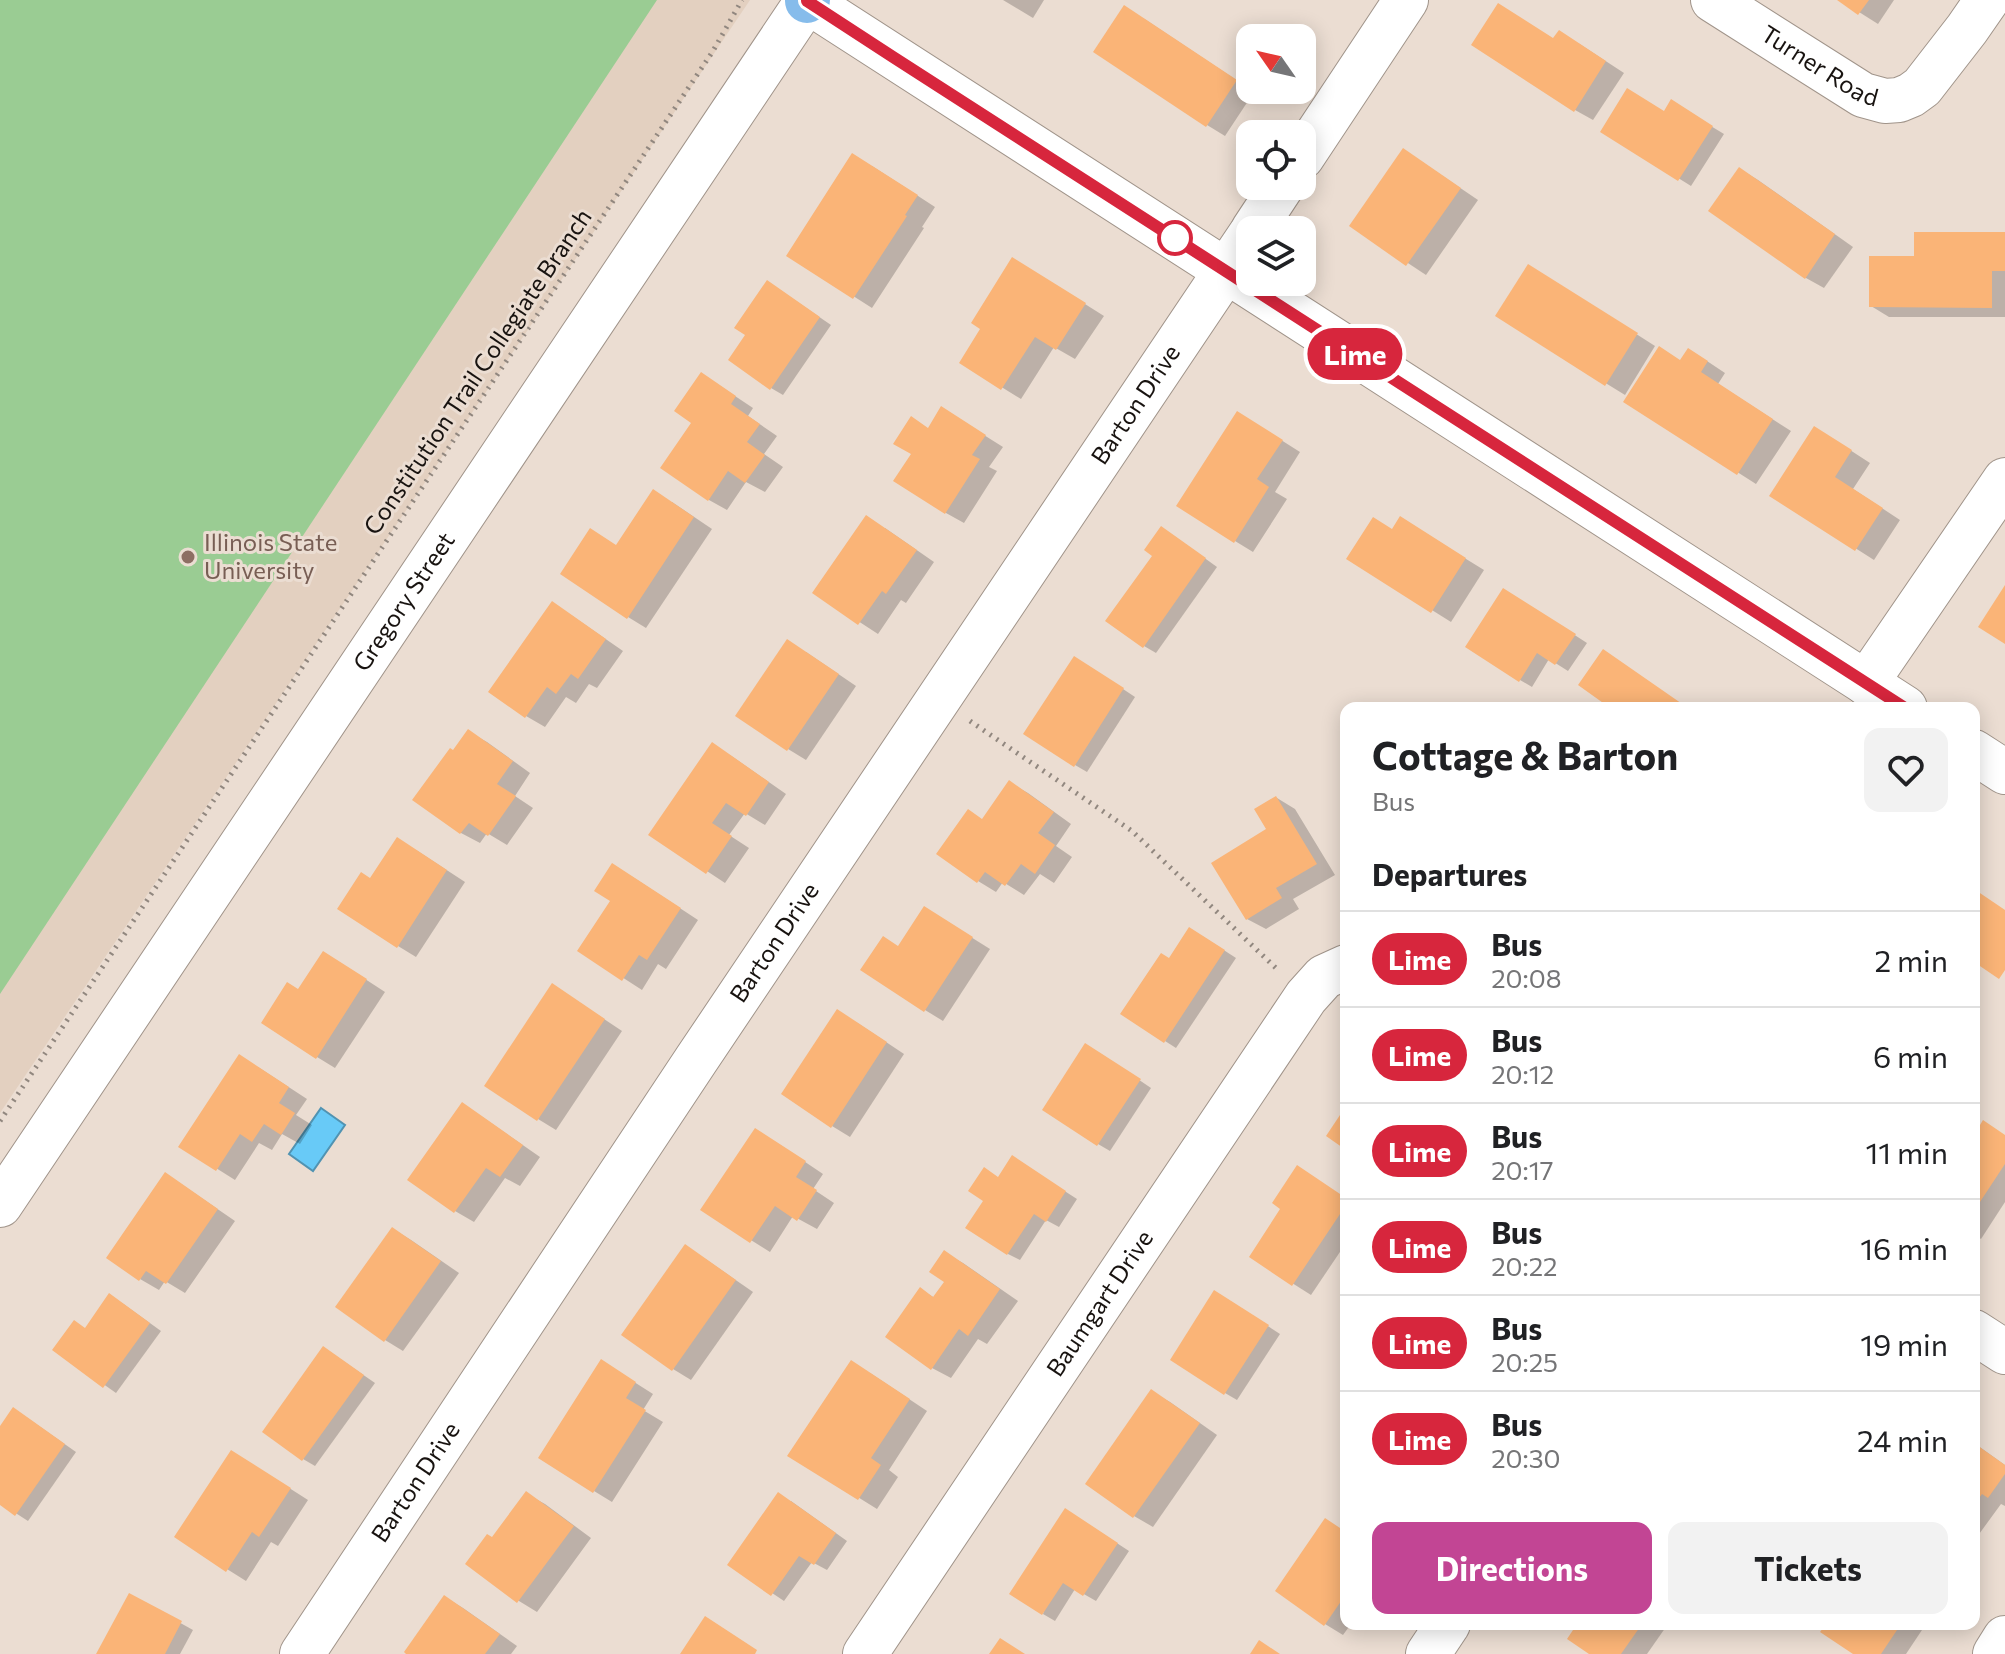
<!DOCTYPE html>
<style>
body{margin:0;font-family:Commissioner,sans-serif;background:#f2f2f2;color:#202124;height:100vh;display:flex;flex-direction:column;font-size:30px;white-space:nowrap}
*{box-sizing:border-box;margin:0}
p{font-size:26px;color:#757577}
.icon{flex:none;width:44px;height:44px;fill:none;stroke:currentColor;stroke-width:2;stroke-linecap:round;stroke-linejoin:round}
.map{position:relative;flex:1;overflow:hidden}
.drawer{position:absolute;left:1340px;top:702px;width:640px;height:928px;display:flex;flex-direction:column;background:#fff;border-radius:16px;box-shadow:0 4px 20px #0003}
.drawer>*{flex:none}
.badge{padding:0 16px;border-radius:26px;font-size:28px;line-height:52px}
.needle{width:52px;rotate:304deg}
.fabs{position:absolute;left:1236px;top:24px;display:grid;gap:16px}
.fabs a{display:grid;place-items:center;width:80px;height:80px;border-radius:16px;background:#fff;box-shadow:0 4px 20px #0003;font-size:40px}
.map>.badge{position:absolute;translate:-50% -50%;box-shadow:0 0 0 4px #fff}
h2{padding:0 32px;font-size:30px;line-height:72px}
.round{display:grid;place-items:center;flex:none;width:84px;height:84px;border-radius:16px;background:#f2f2f2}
.head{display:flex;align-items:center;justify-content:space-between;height:136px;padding:0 32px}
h1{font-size:38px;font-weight:700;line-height:60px}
.cta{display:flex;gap:16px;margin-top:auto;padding:16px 32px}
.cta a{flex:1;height:92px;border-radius:16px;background:#c24594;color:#fff;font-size:32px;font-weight:700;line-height:92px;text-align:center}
.cta a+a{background:#f2f2f2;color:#202124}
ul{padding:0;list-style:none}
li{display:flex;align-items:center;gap:24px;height:96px;padding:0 32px;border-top:2px solid #e0e0e0}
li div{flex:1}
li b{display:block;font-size:30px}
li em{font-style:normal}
li .badge{min-width:88px;font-weight:700;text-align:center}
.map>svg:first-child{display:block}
.built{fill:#e3d0c0}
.green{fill:#9acc93}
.water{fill:#68caf7;stroke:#5093b2;stroke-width:2}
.shadow{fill:#0003}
.building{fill:#fab477}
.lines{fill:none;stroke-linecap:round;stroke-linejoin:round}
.minor-casing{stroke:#a0948a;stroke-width:46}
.major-casing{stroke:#fff;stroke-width:46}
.path{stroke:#91877f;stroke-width:5;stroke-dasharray:2 6;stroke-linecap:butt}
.minor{stroke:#fff;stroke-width:44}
.major{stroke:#86bceb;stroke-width:44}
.line-casing{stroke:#fff;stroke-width:18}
.line{stroke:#d7263d;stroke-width:12}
.stop-dot{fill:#fff;stroke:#d7263d;stroke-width:4}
.education-dot{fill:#8d6e63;stroke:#ebddd2;stroke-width:3}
.labels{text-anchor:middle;stroke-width:6;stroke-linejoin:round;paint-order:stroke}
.street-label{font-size:24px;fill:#181310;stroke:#ebddd2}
.education-label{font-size:24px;fill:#785e54;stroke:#ebddd2;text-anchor:start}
</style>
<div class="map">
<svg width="2005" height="1654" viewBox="0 0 2005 1654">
<rect width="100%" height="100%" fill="#ebddd2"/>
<polygon class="built" points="0,0 750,0 0,1113"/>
<polygon class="green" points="0,0 657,0 0,994"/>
<polygon class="water" points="321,1108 345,1125 313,1171 289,1154"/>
<g class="shadow">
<polygon points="1003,0 1044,0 1033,18"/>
<polygon points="1840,0 1894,0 1878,24"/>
<polygon points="1143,18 1254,92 1225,136 1207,125"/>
<polygon points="1555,40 1578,43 1624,73 1593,120 1575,110"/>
<polygon points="1671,102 1724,134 1691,186 1603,131 1665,113"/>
<polygon points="1422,162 1478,200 1426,275 1352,226"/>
<polygon points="872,166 935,207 922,227 924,228 872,308 789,255"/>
<polygon points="1740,169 1758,180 1853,247 1824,288 1806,278"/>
<polygon points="2005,235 2005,317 1889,317 1871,306 1916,258"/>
<polygon points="1031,270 1104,316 1075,359 1054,347 1021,399 961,362"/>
<polygon points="1547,277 1655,346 1625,395 1497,316"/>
<polygon points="780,290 831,325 783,395 771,388"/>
<polygon points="1707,361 1725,373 1718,384 1791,431 1756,484 1626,401 1682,362"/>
<polygon points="702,374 753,408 748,416 777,436 764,454 783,467 765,492 746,482 727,510 709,500 694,423"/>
<polygon points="960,420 1003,447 989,467 997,471 964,523 946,513 929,429"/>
<polygon points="1256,424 1300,452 1275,492 1287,499 1253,552 1235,541"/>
<polygon points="1833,439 1870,463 1853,489 1900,520 1874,560 1772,495"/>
<polygon points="672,502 712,529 646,628 628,617 617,546"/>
<polygon points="885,528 934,562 906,603 901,600 878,634 815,593"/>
<polygon points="1419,530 1484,570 1451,622 1349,558"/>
<polygon points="1174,536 1217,567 1156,653 1144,646"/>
<polygon points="1516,597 1587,643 1568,671 1549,659 1532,687 1520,680"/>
<polygon points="571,615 623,651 597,688 589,684 576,703 566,697 545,727 526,716 491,691"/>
<polygon points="806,652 856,686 806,760 788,749"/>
<polygon points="1087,665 1135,697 1087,772 1075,765"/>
<polygon points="469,732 487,742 530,773 515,796 533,808 507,845 487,833 480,843 461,833 415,800"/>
<polygon points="730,755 786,794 765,825 745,813 729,835 749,848 725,883 651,834"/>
<polygon points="1010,783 1028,793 1071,824 1056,846 1072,857 1054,883 1040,874 1024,895 1003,882 996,892 978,881 983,820"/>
<polygon points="1277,798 1295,809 1335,875 1293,899 1299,909 1266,929 1247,919"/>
<polygon points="416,850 465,882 416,957 398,946"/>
<polygon points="631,876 698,920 666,969 658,964 642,990 580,950"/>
<polygon points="942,919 990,949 943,1021 925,1010 899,948"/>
<polygon points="1202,936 1236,958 1176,1048 1165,1041"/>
<polygon points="342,964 385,992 335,1068 317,1057 299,991"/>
<polygon points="571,997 622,1031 556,1130 538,1119"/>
<polygon points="856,1022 904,1054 850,1137 832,1126"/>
<polygon points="1098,1052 1151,1088 1110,1151 1098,1144"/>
<polygon points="258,1067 307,1099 296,1115 312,1125 300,1144 282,1134 272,1150 259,1143 235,1180 181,1146"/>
<polygon points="481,1116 540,1157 520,1186 505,1178 474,1222 455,1211 410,1179"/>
<polygon points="2005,1136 2005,1202 1981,1239 1974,1234 1974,1138"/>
<polygon points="774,1141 823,1174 813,1189 834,1203 817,1229 793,1216 770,1252 703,1210"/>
<polygon points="1024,1165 1077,1199 1059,1227 1046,1220 1020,1260 1008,1254 999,1179"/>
<polygon points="184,1186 235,1221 185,1293 165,1281 159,1290 140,1279"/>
<polygon points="1346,1198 1346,1243 1311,1295 1251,1257"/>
<polygon points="393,1229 411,1240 459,1273 403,1351 385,1340"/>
<polygon points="945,1253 963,1263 1018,1301 987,1344 978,1339 951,1378 932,1368 921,1290 935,1298 947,1281"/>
<polygon points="704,1258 753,1292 691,1380 673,1369"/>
<polygon points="1227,1299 1280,1334 1237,1400 1225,1393"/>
<polygon points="122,1303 161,1331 116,1393 55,1350"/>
<polygon points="336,1356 375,1383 315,1466 303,1459"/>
<polygon points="620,1373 653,1394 643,1410 663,1422 612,1502 594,1491"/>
<polygon points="870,1373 927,1411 889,1470 898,1477 877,1509 840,1486"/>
<polygon points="1152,1392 1170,1402 1217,1435 1153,1527 1134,1516"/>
<polygon points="26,1417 76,1452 28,1521 0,1503 0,1430"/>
<polygon points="1974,1443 2005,1465 2005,1506 2001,1504 1974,1541"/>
<polygon points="250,1463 308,1500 278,1546 271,1542 246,1581 176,1537"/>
<polygon points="527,1494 545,1504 591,1538 537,1612 519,1601 468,1563 493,1540"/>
<polygon points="791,1501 847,1541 827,1570 812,1562 784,1601 730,1565"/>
<polygon points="1077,1517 1129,1551 1096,1601 1075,1589 1055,1621 1043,1614"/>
<polygon points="1346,1533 1346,1624 1351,1624 1343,1635 1325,1624"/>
<polygon points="130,1595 193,1630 180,1654 98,1654"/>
<polygon points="445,1597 463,1608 517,1646 511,1654 409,1654"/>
<polygon points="1579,1624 1668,1624 1647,1654 1593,1654"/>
<polygon points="1828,1624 1926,1624 1906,1654 1857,1654"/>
</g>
<g class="building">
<polygon points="1837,0 1869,0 1858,15"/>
<polygon points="1498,3 1553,38 1559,30 1606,61 1574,112 1471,45"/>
<polygon points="1124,5 1237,80 1206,127 1093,52"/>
<polygon points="1627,88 1664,111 1671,99 1713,126 1678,181 1600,132"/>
<polygon points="1403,148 1461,188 1406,266 1349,226"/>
<polygon points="852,153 918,195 905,215 907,216 853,299 786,256"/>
<polygon points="1739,167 1835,234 1805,279 1708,211"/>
<polygon points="1914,232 2005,232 2005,271 1992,271 1992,308 1869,307 1869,256 1914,256"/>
<polygon points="1012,257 1086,303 1056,350 1035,337 1001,390 959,363 980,329 971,323"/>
<polygon points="1528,264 1638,333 1605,386 1495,316"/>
<polygon points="767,280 820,317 770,390 728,360 745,335 734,328"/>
<polygon points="1659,346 1680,360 1688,348 1708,361 1701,372 1773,419 1737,475 1623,402"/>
<polygon points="701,372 736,396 731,404 760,424 747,442 765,455 745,483 728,471 708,501 660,468 691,423 674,411"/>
<polygon points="941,406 986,435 972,455 980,459 945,514 893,481 911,454 893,444 911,416 928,428"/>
<polygon points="1237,411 1283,440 1257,479 1269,487 1234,543 1176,506"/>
<polygon points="1814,426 1852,450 1835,477 1883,508 1855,551 1769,496"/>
<polygon points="653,489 694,517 627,619 560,574 590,528 616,545"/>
<polygon points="866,515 917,550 886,594 882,591 858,625 812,593"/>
<polygon points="1400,516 1466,558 1431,613 1346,559 1373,517 1392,529"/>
<polygon points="1161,526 1206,558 1143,648 1105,621 1152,556 1144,550"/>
<polygon points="2005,585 2005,644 1978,627"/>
<polygon points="1503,588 1576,634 1555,665 1537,653 1519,682 1465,647"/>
<polygon points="552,601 606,639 578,679 571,674 556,694 547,687 525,718 488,692"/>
<polygon points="787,639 839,674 787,751 735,716"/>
<polygon points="1603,649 1688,708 1604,708 1606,705 1578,685"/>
<polygon points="1074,656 1124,688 1074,767 1023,734"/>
<polygon points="468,729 513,761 497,784 516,796 488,836 469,823 460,834 412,800 450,748 453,750"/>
<polygon points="712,742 769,782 746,816 726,803 712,823 732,836 706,874 648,835"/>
<polygon points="1009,780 1054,812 1038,833 1055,845 1035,874 1021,864 1005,886 985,872 977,883 936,854 968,809 982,819"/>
<polygon points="1276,796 1317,864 1276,888 1282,898 1246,920 1211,863 1266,829 1254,809"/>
<polygon points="397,837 447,870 397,948 337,909 361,872 370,878"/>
<polygon points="612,863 681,908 647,960 639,955 622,981 577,951 610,901 594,891"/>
<polygon points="1974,889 2005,910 2005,970 1999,979 1974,962"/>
<polygon points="924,906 973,937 924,1012 860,970 883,936 898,946"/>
<polygon points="1189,927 1225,950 1164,1043 1120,1014 1161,953 1169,958"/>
<polygon points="323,951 367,979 316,1059 261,1023 287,982 298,989"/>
<polygon points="552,983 605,1019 537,1121 484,1086"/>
<polygon points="837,1009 887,1042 831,1128 781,1094"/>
<polygon points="1085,1043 1141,1079 1097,1146 1042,1110"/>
<polygon points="239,1054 289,1087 279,1103 295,1113 281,1135 264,1124 252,1142 240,1134 216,1171 178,1147"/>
<polygon points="462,1102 523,1145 500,1177 486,1168 454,1213 407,1180"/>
<polygon points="1346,1106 1346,1150 1326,1136"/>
<polygon points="1983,1120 2005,1135 2005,1164 1974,1211 1974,1135"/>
<polygon points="755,1128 806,1161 796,1177 817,1190 797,1221 775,1206 750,1243 700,1210"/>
<polygon points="1012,1155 1066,1191 1046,1222 1034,1214 1007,1255 965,1228 983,1201 968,1191 984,1167 998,1177"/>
<polygon points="1297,1165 1346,1198 1346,1205 1292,1286 1249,1257 1280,1209 1272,1203"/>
<polygon points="165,1172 218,1209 166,1284 146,1271 139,1281 106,1258"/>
<polygon points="392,1227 441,1261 384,1342 335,1307"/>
<polygon points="685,1244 736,1280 672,1371 621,1335"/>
<polygon points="944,1250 1000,1289 968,1336 959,1329 931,1370 885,1337 920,1287 933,1297 944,1282 929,1272"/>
<polygon points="1214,1290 1269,1325 1224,1395 1170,1360"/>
<polygon points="109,1293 150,1323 103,1388 52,1350 74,1320 85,1328"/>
<polygon points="323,1346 364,1375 302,1461 262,1432"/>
<polygon points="601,1359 636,1382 626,1398 646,1410 593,1493 538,1458"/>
<polygon points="851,1360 910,1399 871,1458 881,1465 858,1500 787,1456"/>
<polygon points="1151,1389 1200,1423 1133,1518 1085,1484"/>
<polygon points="13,1407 65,1444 15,1516 0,1505 0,1426"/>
<polygon points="1974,1443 2005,1465 2005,1474 1988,1498 1982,1494 1974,1505"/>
<polygon points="231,1450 291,1488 259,1537 252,1532 226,1572 174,1537"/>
<polygon points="526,1491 574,1526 517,1603 465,1564 487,1534 492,1537"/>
<polygon points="778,1492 836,1533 814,1565 799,1556 771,1596 727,1565"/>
<polygon points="1065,1508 1118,1543 1083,1596 1063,1583 1042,1615 1009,1594"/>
<polygon points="1325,1518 1346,1532 1346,1594 1324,1626 1275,1591"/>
<polygon points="129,1593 182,1621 165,1654 96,1654"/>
<polygon points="444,1595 500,1634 485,1654 406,1654 404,1652"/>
<polygon points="705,1616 757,1650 755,1654 680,1654"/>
<polygon points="1577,1624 1642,1624 1621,1654 1589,1654 1567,1639"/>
<polygon points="1826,1624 1901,1624 1881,1654 1853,1654 1820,1632"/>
<polygon points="1000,1638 1025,1654 989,1654"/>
<polygon points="1259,1640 1280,1654 1250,1654"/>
</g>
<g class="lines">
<g class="minor-casing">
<g id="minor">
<path id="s1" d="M1713 0 1863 95 1885 101 1899 100 1911 95 1922 87 1967 29 1987 0"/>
<polyline points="1302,157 1406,0"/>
<polyline points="1253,230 1282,186"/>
<polyline points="1866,683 2005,480"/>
<polyline points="1974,752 2005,772"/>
<path id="s2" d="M0 1205 807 1 1905 708"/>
<polyline points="1974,1332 2005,1352"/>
<path id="s3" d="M302 1654 696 1060 1250 235"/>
<path id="s4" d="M865 1654 1306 997 1324 977 1346 967"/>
<polyline points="1428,1654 1448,1624"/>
<polyline points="1995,1654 2005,1638"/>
</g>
</g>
<g class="major-casing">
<polyline id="major" points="807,1 808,0"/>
</g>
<g class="path">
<polyline points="970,721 1132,831 1279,971"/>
<polyline points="0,1121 713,51 742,0"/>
</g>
<use href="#minor" class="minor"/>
<use href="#major" class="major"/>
</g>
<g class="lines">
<g class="line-casing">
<polyline id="line" points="808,0 807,1 893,57 1905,708"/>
</g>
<use href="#line" class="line"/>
</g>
<circle class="stop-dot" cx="1175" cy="238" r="16"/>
<circle class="education-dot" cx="188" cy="557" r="8"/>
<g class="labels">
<g class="street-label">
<text dy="8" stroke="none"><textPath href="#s1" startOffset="126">Turner Road</textPath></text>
<text transform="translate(478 372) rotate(-56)" y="8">Constitution Trail Collegiate Branch</text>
<text dy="8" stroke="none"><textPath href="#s3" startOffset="1502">Barton Drive</textPath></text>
<text dy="8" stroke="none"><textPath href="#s2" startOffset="726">Gregory Street</textPath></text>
<text dy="8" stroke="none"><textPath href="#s3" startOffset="854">Barton Drive</textPath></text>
<text dy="8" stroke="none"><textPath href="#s4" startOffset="422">Baumgart Drive</textPath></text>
<text dy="8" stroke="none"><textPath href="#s3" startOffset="206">Barton Drive</textPath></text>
</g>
<g class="education-label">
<text x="204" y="551">Illinois State<tspan x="204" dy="28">University</tspan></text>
</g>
</g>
</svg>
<div class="fabs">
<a><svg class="needle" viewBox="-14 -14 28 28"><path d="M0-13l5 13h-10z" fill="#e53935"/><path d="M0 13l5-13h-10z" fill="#757577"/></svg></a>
<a><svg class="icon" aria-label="locate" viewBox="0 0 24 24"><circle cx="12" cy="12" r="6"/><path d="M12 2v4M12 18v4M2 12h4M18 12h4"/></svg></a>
<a><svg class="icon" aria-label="layers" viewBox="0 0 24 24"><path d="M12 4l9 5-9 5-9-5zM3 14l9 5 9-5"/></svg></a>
</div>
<b class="badge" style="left:1355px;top:354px;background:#d7263d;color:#fff">Lime</b>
<section class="drawer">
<div class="head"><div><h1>Cottage &amp; Barton</h1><p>Bus</p></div><a class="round"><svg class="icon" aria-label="heart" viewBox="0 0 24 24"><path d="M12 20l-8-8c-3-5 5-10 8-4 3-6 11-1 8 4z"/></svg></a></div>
<h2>Departures</h2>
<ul>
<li><span class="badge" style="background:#d7263d;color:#fff">Lime</span><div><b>Bus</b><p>20:08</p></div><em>2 min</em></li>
<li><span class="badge" style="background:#d7263d;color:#fff">Lime</span><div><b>Bus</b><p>20:12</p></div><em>6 min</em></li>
<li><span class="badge" style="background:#d7263d;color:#fff">Lime</span><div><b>Bus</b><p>20:17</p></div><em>11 min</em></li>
<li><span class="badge" style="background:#d7263d;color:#fff">Lime</span><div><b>Bus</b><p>20:22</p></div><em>16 min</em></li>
<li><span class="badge" style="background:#d7263d;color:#fff">Lime</span><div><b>Bus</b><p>20:25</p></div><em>19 min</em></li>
<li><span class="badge" style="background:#d7263d;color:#fff">Lime</span><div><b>Bus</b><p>20:30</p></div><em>24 min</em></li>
</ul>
<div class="cta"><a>Directions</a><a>Tickets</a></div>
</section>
</div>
